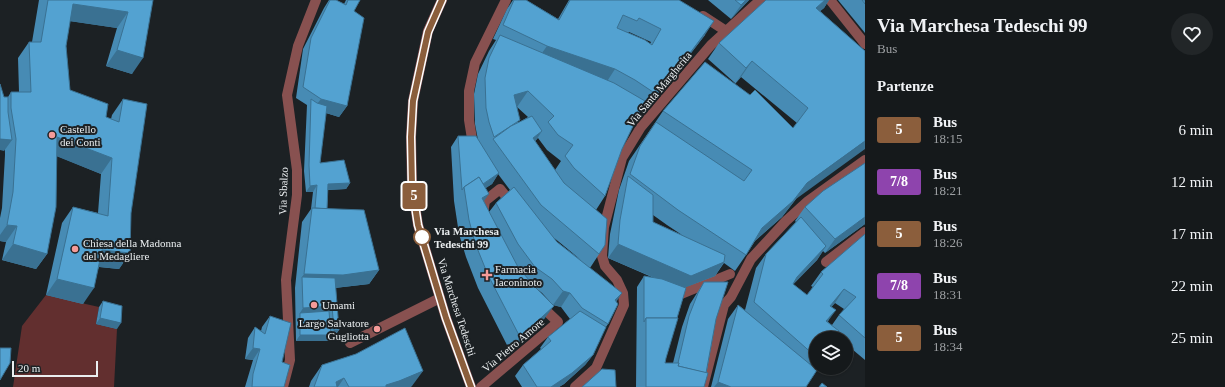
<!DOCTYPE html>
<html lang="it">
<style>
body{margin:0;font-family:Georgia,serif;background:#222628;color:#f1f3f6;height:100vh;display:flex;flex-direction:column;font-size:15px;white-space:nowrap}
*{box-sizing:border-box;margin:0}
p{font-size:13px;color:#9da0a3}
.icon{flex:none;width:22px;height:22px;fill:none;stroke:currentColor;stroke-width:2;stroke-linecap:round;stroke-linejoin:round}
.map{position:relative;flex:1;overflow:hidden}
.side{display:flex;flex-direction:column;background:#15191b;width:360px}
.side>*{flex:none}
.badge{padding:0 8px;border-radius:3px;font-size:14px;line-height:26px}
.tools{position:absolute;left:809px;top:331px;display:grid;gap:8px}
.tools a{display:grid;place-items:center;width:44px;height:44px;border-radius:50%;background:#15191b;box-shadow:0 1px 3px #0004,0 0 0 1px #34383a;font-size:20px}
.scale{position:absolute;left:12px;bottom:10px;width:86px;box-sizing:border-box;padding-left:4px;border:2px solid #eaeef0;border-top:0;font-size:11px;line-height:14px;white-space:nowrap;color:#eaeef0;-webkit-text-stroke:3px #1c2124;paint-order:stroke}
.map>.badge{position:absolute;translate:-50% -50%;box-shadow:0 0 0 2px #fff}
h2{padding:0 12px;font-size:15px;line-height:36px}
.round{display:grid;place-items:center;flex:none;width:42px;height:42px;border-radius:21px;background:#222628}
.summary{display:flex;align-items:center;justify-content:space-between;height:68px;padding:0 12px}
h1{font-size:19px;font-weight:800;line-height:30px}
ul{padding:0;list-style:none}
li{display:flex;align-items:center;gap:12px;height:52px;padding:0 12px}
li div{flex:1}
li b{display:block;font-size:15px}
li em{font-style:normal}
li .badge{min-width:44px;font-weight:700;text-align:center}
main{display:flex;flex:1;min-height:0}
.map>svg:first-child{display:block}
.green{fill:#622f2f}
.lines{fill:none;stroke-linecap:round;stroke-linejoin:round}
.pedestrian{stroke:#885150;stroke-width:10}
.minor{stroke:#885150;stroke-width:10}
.tertiary{stroke:#885150;stroke-width:10}
.wall{fill:#478bb4;fill-rule:evenodd}
.shaded-wall{fill:#3a7192}
.building{fill:#53a2d1;stroke:#3a7192;fill-rule:evenodd}
.line-casing{stroke:#fff;stroke-width:9}
.line{stroke:#8b5e3c;stroke-width:6}
.poi-dot{fill:#f59b99;stroke:#1c2124;stroke-width:1.5}
.stop-dot{fill:#fff;stroke:#8b5e3c;stroke-width:2}
.labels{text-anchor:middle;stroke-width:4;stroke-linejoin:round;paint-order:stroke}
.street-label{font-size:11px;fill:#eaeef0;stroke:#1c2124}
.poi-label{font-size:11px;fill:#eaeef0;stroke:#1c2124;text-anchor:start}
.stop-label{font-size:11px;font-weight:bold;fill:#eaeef0;stroke:#1c2124;text-anchor:start}
</style>
<main>
<div class="map">
<svg width="865" height="387" viewBox="0 0 865 387">
<rect width="100%" height="100%" fill="#1c2124"/>
<polygon class="green" points="46,295 99,307 96,324 117,329 114,387 13,387 22,326"/>
<g class="lines">
<g class="pedestrian">
<polyline points="475,149 473,145 469,120 469,91 475,63 506,0"/>
<polyline points="483,214 485,201 500,189 513,205"/>
<polyline points="826,262 865,232"/>
<polyline points="679,295 730,274"/>
<polyline points="481,387 558,322 539,304"/>
</g>
<g class="minor">
<polyline points="830,0 865,44"/>
<polyline points="703,16 726,31"/>
<polyline points="350,343 440,298"/>
<polyline points="283,387 290,360 286,280 297,195 297,170 287,95 298,46 316,0"/>
<polyline points="575,387 596,368 624,305 623,293 617,280 605,266 602,256 604,227 622,158 641,127 711,45 756,4 765,0"/>
<polyline points="703,387 724,305 731,297 751,259 786,221 808,201 865,160"/>
</g>
<polyline class="tertiary" points="442,0 428,31 413,101 411,137 412,186 418,225 446,318 471,387"/>
</g>
<g class="wall">
<polygon points="39,0 153,0 132,74 106,66 117,28 70,21 66,46 70,90 106,117 111,119 112,115 123,99 131,213 130,253 119,269 99,267 83,304 46,295 62,223 73,207 98,213 101,174 57,156 47,254 36,269 2,260 6,242 0,241 0,218 2,208 5,155 4,97 8,97 11,92 19,92 18,58 29,42 32,42"/>
<polygon points="329,0 336,0 344,4 346,0 360,0 354,11 347,106 339,117 326,113 320,163 350,183 346,189 328,190 327,209 379,270 369,284 335,288 339,330 331,341 296,341 295,288 302,222 311,209 313,192 306,192 304,171 307,105 296,98 303,49 324,8"/>
<path d="M513 0H526L558 19 569 0H679L705 35 671 79 646 108 643 106 622 149 605 196 596 210 605 245 590 268 616 302 608 324 606 327 593 355 585 365 564 384 559 387H522L515 376 523 365 541 349 540 348 548 337 570 319 561 307 553 305 544 319 510 351 478 288 466 257 459 234 454 201 451 147 458 136 478 140 475 124 474 94 478 74 489 51 496 40 493 39 507 9ZM629 32 651 42 650 44 628 33ZM517 107 528 117 518 123ZM538 138 547 150 561 161 555 170 535 141ZM498 174 510 190 496 203 489 212 484 201 485 188 492 184ZM553 237 581 260 557 242ZM537 289 542 293 552 304Z"/>
<polygon points="708,0 749,0 731,19"/>
<path d="M766 0H829L824 8 820 11 865 51 796 199 782 217 755 241 746 255 735 271 724 263 715 276 686 287 666 358 665 363H673L682 327 690 304 704 282 716 319 704 387H636L637 287 644 276 654 278 608 258 610 234 619 190 629 161 663 111 735 83 708 59 719 43ZM741 77 797 123 793 128 735 84ZM653 215 667 225 682 235 653 222Z"/>
<polygon points="838,0 865,0 865,33"/>
<path d="M805 207 865 224 825 253 823 251 817 260 793 284 807 295 813 287 811 286 821 272 865 234V360L846 344V338H840L836 335 811 365 806 387H711L728 319 738 305 745 310 756 268 766 254 796 222 795 221ZM835 303 844 309 839 315 832 325 828 322 831 307Z"/>
<polygon points="103,301 117,329 96,324 99,307"/>
<polygon points="270,316 282,362 284,387 245,387 253,360 245,359 248,338 255,327 261,331 262,327"/>
<polygon points="356,354 412,386 410,387 309,387 311,381 322,365"/>
</g>
<g class="shaded-wall">
<polygon points="746,0 749,0 731,19 741,5"/>
<polygon points="825,0 829,0 824,8 805,24 816,8"/>
<polygon points="73,4 128,12 117,28 62,20"/>
<polygon points="714,21 705,35 671,79 646,108 656,94"/>
<polygon points="547,46 615,69 606,83 537,60"/>
<polygon points="117,50 143,58 132,74 106,66"/>
<polygon points="752,61 741,77 735,84 746,68"/>
<polygon points="528,91 517,107 503,110 514,95"/>
<polygon points="321,99 347,106 339,117 313,109"/>
<polygon points="542,131 533,145 533,138"/>
<polygon points="57,137 112,158 101,174 46,152"/>
<polygon points="0,139 12,140 4,151 0,150"/>
<polygon points="865,141 865,149 796,199 782,217 751,244 762,228 807,183"/>
<polygon points="499,173 492,184 473,197 481,186"/>
<polygon points="350,183 346,189 324,190 328,184"/>
<polygon points="317,185 313,192 306,192 310,186"/>
<polygon points="489,194 479,208 482,198"/>
<polygon points="865,217 865,224 825,253 835,239"/>
<polygon points="7,225 17,226 6,242 0,241 0,235"/>
<polygon points="13,244 47,254 36,269 2,260"/>
<polygon points="618,244 724,262 715,276 681,289 608,258"/>
<polygon points="826,246 817,260 787,291 797,277"/>
<polygon points="102,250 130,253 119,269 91,266"/>
<polygon points="379,270 369,284 334,288 302,277 304,274"/>
<polygon points="57,279 94,288 83,304 46,295"/>
<polygon points="844,289 835,303 820,320 830,306"/>
<polygon points="563,291 570,293 561,307 553,305"/>
<polygon points="622,293 613,307 615,300"/>
<polygon points="332,306 324,317 300,313 303,308"/>
<polygon points="554,306 544,319 510,351 520,337"/>
<polygon points="836,310 826,324 826,321"/>
<polygon points="100,318 121,323 117,329 96,324"/>
<polygon points="334,330 339,330 331,341 296,341 300,335 331,335"/>
<polygon points="253,348 260,349 253,360 245,359"/>
<polygon points="593,355 585,365 564,384 559,387 551,387"/>
<polygon points="816,355 816,359 805,370 815,356"/>
<polygon points="423,371 412,386 410,387 384,387 386,385"/>
<polygon points="344,378 338,387 333,387 336,382"/>
<polygon points="718,382 731,387 714,387"/>
</g>
<g class="building">
<polygon points="48,0 153,0 143,58 117,50 128,12 73,4 66,46 70,90 108,104 106,117 119,122 123,99 147,104 131,213 130,253 102,250 94,288 57,279 73,207 108,216 112,158 57,137 56,207 47,254 13,244 17,226 7,225 13,192 16,139 11,108 11,92 31,92 29,42 41,42"/>
<polygon points="330,0 336,0 346,5 348,0 360,0 354,11 364,18 347,106 321,99 303,87 311,38"/>
<path d="M514 0H526L559 20 570 0H679L714 21 681 65 656 94 635 80 615 69 547 46 503 25ZM623 15 637 21 639 18 661 29 652 45 645 40 617 28Z"/>
<polygon points="735,0 746,0 741,5"/>
<polygon points="766,0 825,0 816,8 865,51 865,141 807,183 793,201 762,228 746,255 678,210 630,174 640,146 656,122 744,181 752,170 663,111 705,62 750,95 755,90 793,128 808,108 752,61 746,68 719,43"/>
<polygon points="862,0 865,0 865,4"/>
<polygon points="500,35 614,83 645,101 622,149 605,196 574,168 565,156 573,145 558,135 548,122 554,116 528,91 514,95 520,120 494,137 489,122 486,108 485,78 489,58"/>
<polygon points="0,84 4,97 8,97 8,112 12,140 0,139"/>
<polygon points="311,99 317,103 327,106 320,163 344,160 350,183 328,184 327,209 315,208 317,185 310,186 309,165"/>
<polygon points="532,116 542,131 533,138 564,183 607,219 605,245 599,254 541,205 493,139 511,126"/>
<polygon points="458,136 476,136 499,173 483,184 479,177 464,187 462,190"/>
<polygon points="865,163 865,217 835,239 805,207 823,191"/>
<polygon points="628,176 653,195 653,222 725,255 724,262 691,276 618,244 620,220"/>
<polygon points="479,177 489,194 482,198 518,267 535,287 554,306 520,337 488,275 475,243 469,220 464,187"/>
<polygon points="514,187 557,242 622,293 615,300 618,304 608,324 582,308 570,293 563,291 552,279 535,267 518,244 496,203"/>
<polygon points="312,208 364,210 379,270 343,275 304,274"/>
<polygon points="801,217 826,246 797,277 793,284 807,295 823,274 821,272 865,234 865,338 839,315 856,297 844,289 830,306 836,310 826,321 839,331 832,338 816,338 816,355 815,356 754,302 766,254"/>
<polygon points="644,276 662,279 686,288 677,318 646,318 644,322"/>
<polygon points="302,277 335,278 339,330 334,330 332,306 303,308"/>
<polygon points="704,282 728,282 716,319 706,373 678,366 679,363 678,363 689,316 698,293"/>
<polygon points="103,301 122,306 121,323 100,318"/>
<polygon points="738,305 817,370 806,387 731,387 718,382"/>
<polygon points="329,311 331,335 300,335 300,313"/>
<polygon points="580,311 606,327 593,355 572,373 551,387 537,387 523,365 551,341 548,337"/>
<polygon points="270,316 291,323 282,362 290,365 284,387 252,387 253,374 260,349 253,348 255,327 265,334"/>
<polygon points="646,318 678,318 666,358 665,363 679,363 678,366 708,373 704,387 646,387"/>
<polygon points="405,328 423,371 399,381 386,385 386,387 349,387 344,378 336,382 337,387 314,387 322,365 356,354"/>
<polygon points="0,348 11,348 10,363 0,380"/>
<polygon points="602,369 615,370 616,387 582,387"/>
<polygon points="822,383 827,387 819,387"/>
</g>
<g class="lines">
<g class="line-casing">
<polyline id="line" points="442,0 428,32 413,101 411,137 412,186 418,225 446,318 471,387"/>
</g>
<use href="#line" class="line"/>
</g>
<g class="poi-dot">
<circle cx="52" cy="135" r="4"/>
<circle cx="75" cy="249" r="4"/>
<path d="M485 269h4v4h4v4h-4v4h-4v-4h-4v-4h4z"/>
<circle cx="314" cy="305" r="4"/>
<circle cx="377" cy="329" r="4"/>
</g>
<circle class="stop-dot" cx="422" cy="237" r="8"/>
<g class="labels">
<g class="street-label">
<text transform="translate(659 89) rotate(-50)" y="4">Via Santa Margherita</text>
<text transform="translate(283 191) rotate(-88)" y="4">Via Sbalzo</text>
<text transform="translate(457 307) rotate(72)" y="4">Via Marchesa Tedeschi</text>
<text transform="translate(513 345) rotate(-40)" y="4">Via Pietro Amore</text>
</g>
<g class="poi-label">
<text x="60" y="133">Castello<tspan x="60" dy="13">dei Conti</tspan></text>
<text x="83" y="247">Chiesa della Madonna<tspan x="83" dy="13">del Medagliere</tspan></text>
<text x="495" y="273">Farmacia<tspan x="495" dy="13">Iaconinoto</tspan></text>
<text x="322" y="309">Umami</text>
<text x="369" y="327" text-anchor="end">Largo Salvatore<tspan x="369" dy="13">Gugliotta</tspan></text>
</g>
<g class="stop-label">
<text x="434" y="235">Via Marchesa<tspan x="434" dy="13">Tedeschi 99</tspan></text>
</g>
</g>
</svg>
<div class="tools">
<a><svg class="icon" aria-label="layers" viewBox="0 0 24 24"><path d="M12 4l9 5-9 5-9-5zM3 14l9 5 9-5"/></svg></a>
</div>
<div class="scale">20 m</div>
<b class="badge" style="left:414px;top:196px;background:#8b5e3c;color:#fff">5</b>
</div>
<section class="side">
<div class="summary"><div><h1>Via Marchesa Tedeschi 99</h1><p>Bus</p></div><a class="round"><svg class="icon" aria-label="heart" viewBox="0 0 24 24"><path d="M12 20l-8-8c-3-5 5-10 8-4 3-6 11-1 8 4z"/></svg></a></div>
<h2>Partenze</h2>
<ul>
<li><span class="badge" style="background:#8b5e3c;color:#fff">5</span><div><b>Bus</b><p>18:15</p></div><em>6 min</em></li>
<li><span class="badge" style="background:#8e44ad;color:#fff">7/8</span><div><b>Bus</b><p>18:21</p></div><em>12 min</em></li>
<li><span class="badge" style="background:#8b5e3c;color:#fff">5</span><div><b>Bus</b><p>18:26</p></div><em>17 min</em></li>
<li><span class="badge" style="background:#8e44ad;color:#fff">7/8</span><div><b>Bus</b><p>18:31</p></div><em>22 min</em></li>
<li><span class="badge" style="background:#8b5e3c;color:#fff">5</span><div><b>Bus</b><p>18:34</p></div><em>25 min</em></li>
</ul>
</section>
</main>
